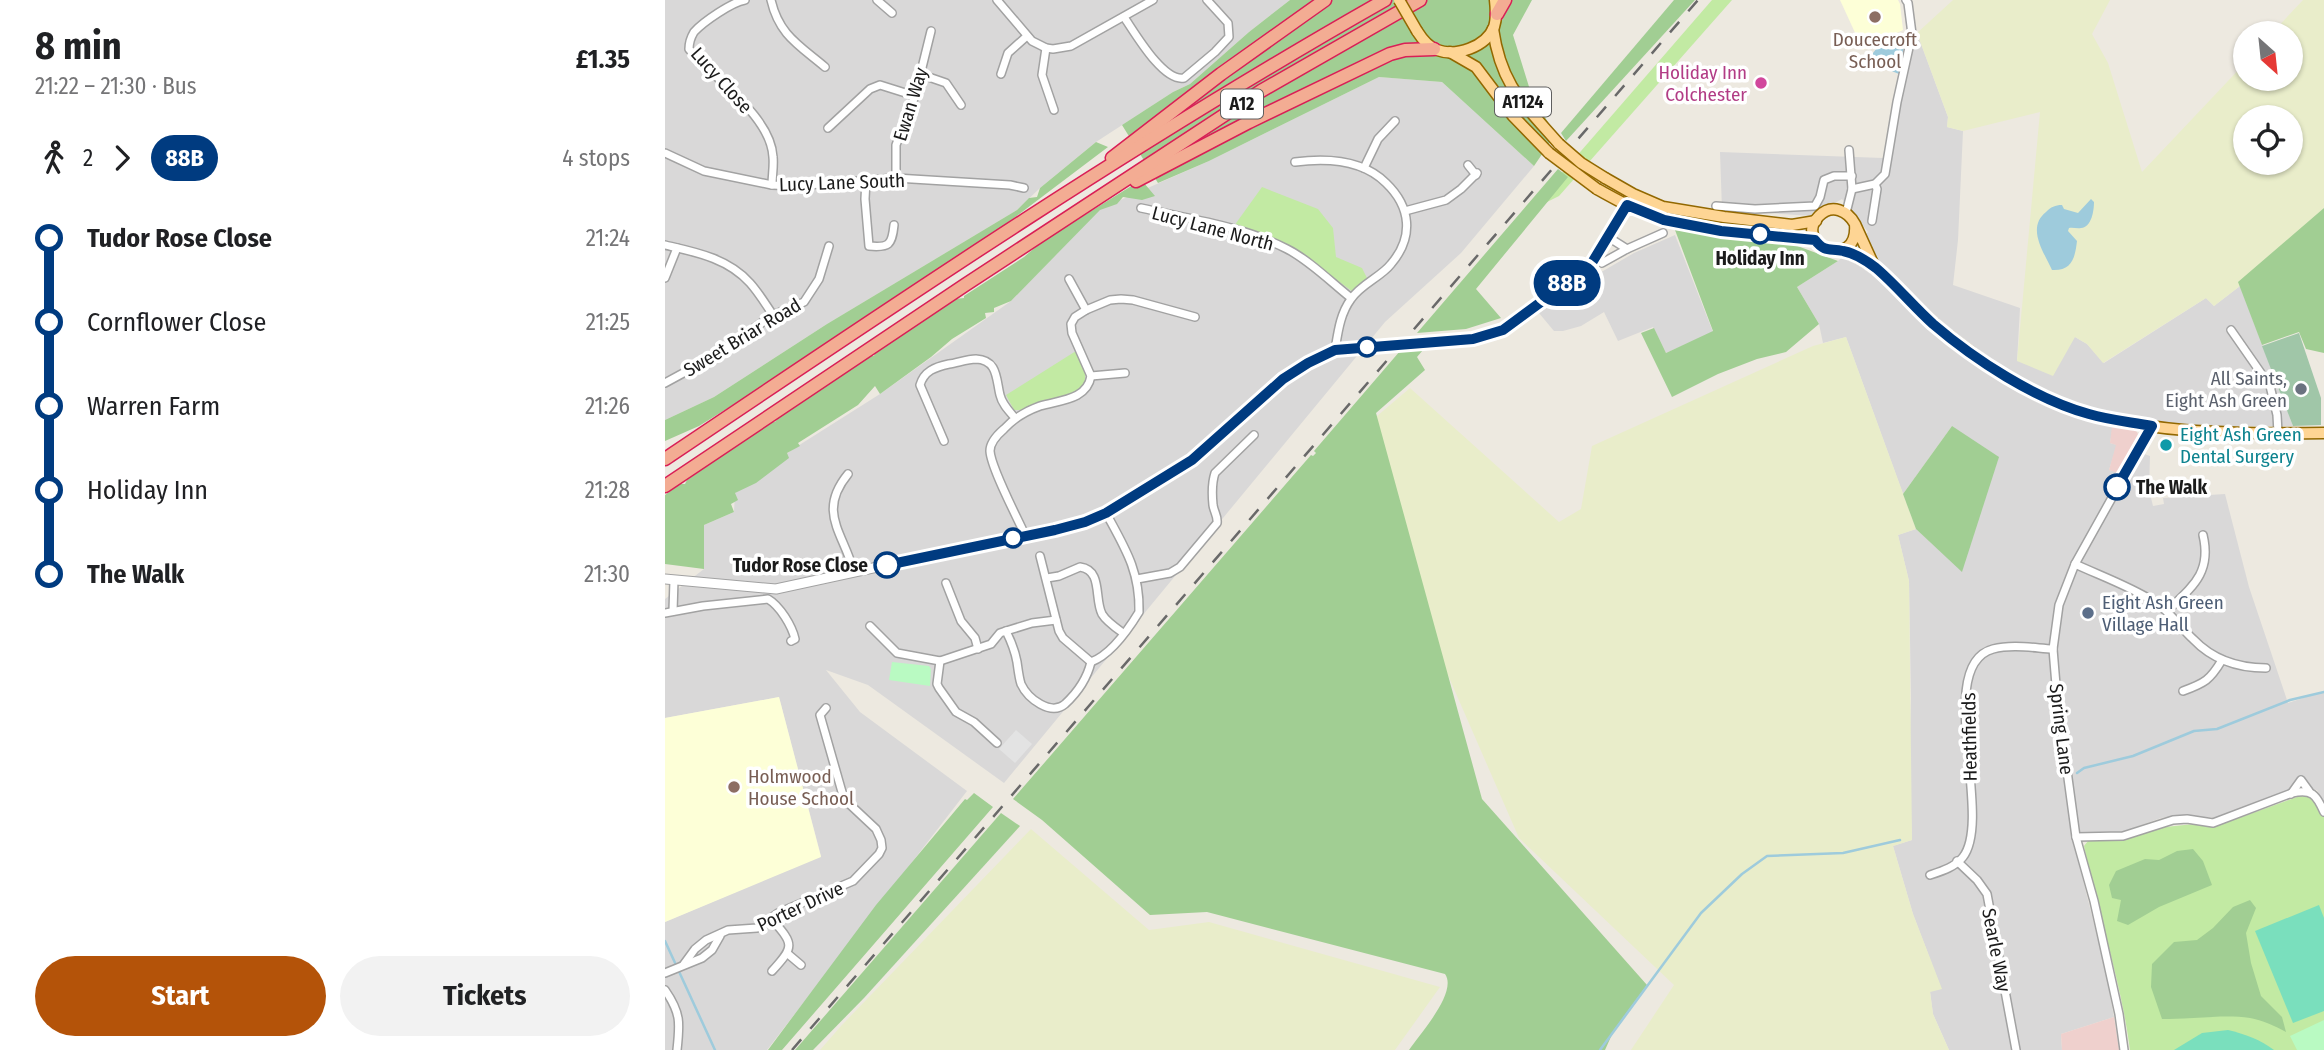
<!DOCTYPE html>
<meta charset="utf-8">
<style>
body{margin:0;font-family:"Fira Sans Condensed",sans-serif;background:#f2f2f2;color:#202124;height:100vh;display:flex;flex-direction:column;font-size:26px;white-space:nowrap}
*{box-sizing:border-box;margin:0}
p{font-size:23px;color:#757577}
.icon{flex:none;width:38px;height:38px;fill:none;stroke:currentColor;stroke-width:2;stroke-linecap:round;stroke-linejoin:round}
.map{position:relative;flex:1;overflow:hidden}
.drawer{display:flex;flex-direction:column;background:#fff;width:665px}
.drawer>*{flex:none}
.badge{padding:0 14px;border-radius:23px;font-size:24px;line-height:46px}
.needle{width:46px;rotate:153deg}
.buttons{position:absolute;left:1568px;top:21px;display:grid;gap:14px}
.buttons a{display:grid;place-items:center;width:70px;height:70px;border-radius:50%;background:#fff;box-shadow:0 2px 5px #0004;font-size:35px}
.map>.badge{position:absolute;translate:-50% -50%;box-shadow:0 0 0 4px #fff}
.legs{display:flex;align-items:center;gap:10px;height:77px;padding:0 35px;font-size:23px}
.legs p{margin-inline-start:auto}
.headline{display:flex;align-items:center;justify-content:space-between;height:119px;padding:0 35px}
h1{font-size:38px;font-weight:700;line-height:52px}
.action{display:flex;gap:14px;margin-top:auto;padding:14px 35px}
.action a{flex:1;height:80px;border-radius:42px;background:#b45309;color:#fff;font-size:28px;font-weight:700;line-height:80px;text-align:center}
.action a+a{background:#f2f2f2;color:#202124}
ul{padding:0 35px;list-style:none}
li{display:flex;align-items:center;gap:24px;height:84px;font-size:26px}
li i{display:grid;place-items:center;width:10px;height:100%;margin:0 9px;background:currentColor}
li i::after{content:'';width:18px;height:18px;margin:-9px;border:5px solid;border-radius:50%;background:#fff}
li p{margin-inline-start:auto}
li:first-child i{background:linear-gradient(#0000 50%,currentColor 0)}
li:last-child i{background:linear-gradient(currentColor 50%,#0000 0)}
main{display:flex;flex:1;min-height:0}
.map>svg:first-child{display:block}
.residential{fill:#d9d8d8}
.commercial{fill:#efd0cd}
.education{fill:#fdffd7}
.farmland{fill:#e9edca;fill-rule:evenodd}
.grass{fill:#c2eaa3}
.forest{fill:#a1ce93}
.cemetery{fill:#a0c6a8}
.park{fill:#b9fac2}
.pitch{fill:#7adfbd}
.parking{fill:#e3e3e3}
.water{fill:#9ecbdc}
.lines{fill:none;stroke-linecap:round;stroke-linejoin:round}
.stream{stroke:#9ecbdc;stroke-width:2.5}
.minor-casing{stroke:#a2a2a2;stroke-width:10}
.tertiary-casing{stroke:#a2a2a2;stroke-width:11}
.primary-casing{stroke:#926800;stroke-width:13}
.trunk-casing{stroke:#d91f56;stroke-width:15}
.minor{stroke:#fff;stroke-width:7}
.tertiary{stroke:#fff;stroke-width:9}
.primary{stroke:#fed594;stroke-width:10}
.trunk{stroke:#f3ac93;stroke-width:12}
.rail{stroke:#696969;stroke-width:2.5;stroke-dasharray:14 14;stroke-linecap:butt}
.tertiary-bridge-casing{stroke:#a2a2a2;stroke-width:11;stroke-linecap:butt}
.primary-bridge-casing{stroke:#926800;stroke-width:13;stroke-linecap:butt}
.tertiary-bridge{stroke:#fff;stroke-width:9}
.primary-bridge{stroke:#fed594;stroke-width:10}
.line-1-casing{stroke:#fff;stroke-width:16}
.line-1{stroke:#003b80;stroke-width:10}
.education-dot{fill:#8d6e63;stroke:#fff;stroke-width:2.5}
.hotel-dot{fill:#d1479c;stroke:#fff;stroke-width:2.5}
.stop-1-dot{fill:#fff;stroke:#003b80;stroke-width:3.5}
.worship-dot{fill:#6b7280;stroke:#fff;stroke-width:2.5}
.culture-dot{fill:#0f9aa8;stroke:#fff;stroke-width:2.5}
.service-dot{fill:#5c6f8a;stroke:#fff;stroke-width:2.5}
.labels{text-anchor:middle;stroke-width:7;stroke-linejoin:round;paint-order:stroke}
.shield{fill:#fff;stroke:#5f5f5f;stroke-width:2}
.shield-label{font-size:18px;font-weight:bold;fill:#1b1b1b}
.education-label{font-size:19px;fill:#785e54;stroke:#fff}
.hotel-label{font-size:19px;fill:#b23c85;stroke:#fff;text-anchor:end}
.street-label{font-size:19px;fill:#1b1b1b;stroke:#fff}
.stop-label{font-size:19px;font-weight:bold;fill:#1b1b1b;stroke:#fff}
.worship-label{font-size:19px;fill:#5b616d;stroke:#fff;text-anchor:end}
.culture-label{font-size:19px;fill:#0d838f;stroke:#fff;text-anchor:start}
.service-label{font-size:19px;fill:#4e5e75;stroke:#fff;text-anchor:start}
</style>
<main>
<section class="drawer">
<div class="headline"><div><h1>8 min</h1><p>21:22 – 21:30 · Bus</p></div><b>£1.35</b></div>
<div class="legs"><svg class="icon" aria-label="walk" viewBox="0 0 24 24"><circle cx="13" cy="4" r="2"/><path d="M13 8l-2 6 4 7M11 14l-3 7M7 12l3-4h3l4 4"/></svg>2<svg class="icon" aria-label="forward" viewBox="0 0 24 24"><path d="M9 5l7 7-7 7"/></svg><b class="badge" style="background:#003b80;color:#fff">88B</b><p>4 stops</p></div>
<ul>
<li><i style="color:#003b80"></i><b>Tudor Rose Close</b><p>21:24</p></li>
<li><i style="color:#003b80"></i><span>Cornflower Close</span><p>21:25</p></li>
<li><i style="color:#003b80"></i><span>Warren Farm</span><p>21:26</p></li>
<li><i style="color:#003b80"></i><span>Holiday Inn</span><p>21:28</p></li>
<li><i style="color:#003b80"></i><b>The Walk</b><p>21:30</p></li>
</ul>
<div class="action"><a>Start</a><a>Tickets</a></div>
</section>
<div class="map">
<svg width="1659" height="1050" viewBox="0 0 1659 1050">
<rect width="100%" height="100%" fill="#ede9e0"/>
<g class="residential">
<polygon points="0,0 625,0 584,32 525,84 508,92 431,142 375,188 352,210 162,324 49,397 0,420"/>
<polygon points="1252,33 1283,117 1282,127 1298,131 1293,240 1288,285 1355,308 1352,361 1410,337 1422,344 1439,363 1541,298 1549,306 1575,286 1628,426 1548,426 1497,422 1450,414 1445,443 1452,445 1444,470 1453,472 1465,449 1485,456 1484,490 1488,506 1499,504 1498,498 1560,494 1584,587 1623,703 1659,691 1659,804 1652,790 1641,789 1557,818 1510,816 1496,818 1457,832 1406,832 1439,964 1449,1017 1396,1034 1397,1050 1284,1050 1268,1014 1265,991 1276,988 1248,914 1228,846 1247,840 1244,764 1246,698 1244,581 1233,535 1251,529 1297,571 1287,426 1238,494 1181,337 1158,343 1154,324 1132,287 1173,261 1203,232 1177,199 1147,216 1057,210 1055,152 1218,158 1233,76"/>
<polygon points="714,77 777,82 869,166 796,253 720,322 339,783 203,685 161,670 195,712 302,791 102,1050 0,1050 0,922 156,856 114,697 0,718 0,599 39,569 39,525 69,512 70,493 128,449 215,394 346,301 435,209 544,161"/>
<polygon points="1010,235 1048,332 1001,353 988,327 953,341 939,312 916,326 898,331 889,331 874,313 933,274 969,253"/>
</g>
<g class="commercial">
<polygon points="1447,426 1470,429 1473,434 1453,473 1444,470 1451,445 1445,443"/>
<polygon points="1449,1017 1454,1050 1397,1050 1396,1034"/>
</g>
<g class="education">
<polygon points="1175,0 1233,0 1235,4 1238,30 1198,50"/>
<polygon points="114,697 156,857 0,922 0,718"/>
</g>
<g class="farmland">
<path d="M1288 0H1445L1427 34 1443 63 1477 172 1580 63V79H1626V33H1607L1638 0H1659V208L1575 286 1549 306 1541 298 1438 363 1422 344 1410 337 1388 376 1352 361 1375 112 1298 131 1282 127 1283 117 1252 33ZM1580 117H1626V163H1580Z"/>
<polygon points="1181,337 1251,529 1233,535 1244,581 1247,840 1228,846 1248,914 1277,989 1265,992 1268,1014 1284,1050 966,1050 1009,985 854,838 728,549 705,422 745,388 894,522 916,509 927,446 1148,346"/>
<polygon points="366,829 484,930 544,922 775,987 730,1050 155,1050 176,1026"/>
</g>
<g class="grass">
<polygon points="1047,0 1067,0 894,196 864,211"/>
<polygon points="597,187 653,209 668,228 671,257 697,268 702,278 688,292 630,249 569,226"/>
<path d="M411 351C418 365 426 378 414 391L356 410H349L341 395Z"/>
<path d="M1635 796 1648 797 1659 817V1050H1465C1456 980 1433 915 1419 846L1423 841 1463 839 1491 828 1529 824 1549 827Z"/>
</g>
<g class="forest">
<polygon points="625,0 867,0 848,35 865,90 890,135 869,166 777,82 714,77 544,161 493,183 457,125 508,92 525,84 584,32"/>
<polygon points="1009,0 1030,0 901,141 896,133"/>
<polygon points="431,142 443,147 333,230 127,368 34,426 0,441 0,420 49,397 162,324 352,210 364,198 372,197 375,188"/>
<polygon points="893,169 903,177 811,289 836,318 801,329 752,333"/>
<polygon points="479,183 490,196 477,200 458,197 452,204 435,210 346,301 329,308 329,312 320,313 321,318 287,339 266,357 215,394 210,386 193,405 133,443 135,446 122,453 124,458 91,483 70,493 73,500 66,504 69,512 39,525 39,569 0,564 0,495 15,484 20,484 22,480 107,421 110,422 113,418 205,356 209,356 210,353 290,299 299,298 299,296 359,257 378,241 468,185 470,188"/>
<polygon points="1659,208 1659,353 1641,349 1634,332 1597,345 1573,282"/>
<polygon points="1010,230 1127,244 1173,261 1132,287 1154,324 1121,352 1092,359 1053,374 1007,397 976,333 989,328 1001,353 1048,331"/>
<path d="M758 350 752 357 760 370 711 413 817 799 982 985 949 1030 940 1050H744C755 1034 793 992 780 974L542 912 485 915 377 820 348 799 646 455 648 456 651 453 649 451 735 351Z"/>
<polygon points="1287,426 1334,457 1297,572 1251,529 1238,494"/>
<polygon points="309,793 328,807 117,1050 103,1050 211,905 300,799 302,800"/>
<polygon points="336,813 355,826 199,998 148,1050 130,1050"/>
<polygon points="1528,849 1538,861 1547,885 1494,907 1463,925 1452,921 1456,900 1447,898 1444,885 1451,871 1480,859 1494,860 1512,851"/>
<path d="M1585 900 1591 908 1581 933 1586 963 1596 996 1617 1017 1621 1032C1610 1026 1597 1020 1585 1018 1556 1014 1526 1020 1497 1019L1486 987 1487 964 1509 942 1532 940 1548 928 1568 907Z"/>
</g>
<polygon class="cemetery" points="1634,333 1656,398 1656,425 1628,426 1597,346"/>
<g class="park">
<polygon points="227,662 264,666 266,669 265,686 224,680"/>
<polygon points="1659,1020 1659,1050 1632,1050 1625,1036"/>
</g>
<g class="pitch">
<polygon points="1654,905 1659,918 1659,1011 1628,1023 1590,931"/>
<path d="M1563 1030C1580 1034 1596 1040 1609 1050H1509L1537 1033Z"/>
</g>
<polygon class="parking" points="351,730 367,744 350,763 334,749"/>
<g class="water">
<polygon points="1236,36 1239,45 1234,74 1224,70 1219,60 1204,58 1212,48"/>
<path d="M1426 199 1429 202C1429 210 1427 227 1416 228 1412 229 1408 227 1404 228L1403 231 1412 241C1410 258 1407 271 1387 270 1379 252 1361 228 1381 212 1386 207 1390 205 1397 205L1399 209 1413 213Z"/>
</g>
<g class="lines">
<g class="stream">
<polyline points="1412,773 1419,768 1468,756 1529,731 1552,729 1625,700 1659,692"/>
<polyline points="0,941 50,1050"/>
<polyline points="935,1050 1036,913 1077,874 1102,856 1178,853 1235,840"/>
</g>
<g class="minor-casing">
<g id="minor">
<path d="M80 0C67 2 38 22 29 32 26 37 24 43 24 49 49 79 106 116 108 157 109 166 107 176 107 185"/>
<path d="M106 0C114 35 134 45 160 67"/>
<polyline points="212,0 227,13"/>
<polyline points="332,0 367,41 381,48 388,49 406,46 488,0"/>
<path d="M459 17C470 33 498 82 519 78L550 52 564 37 563 23 542 0"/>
<polyline points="381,48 377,75 389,110"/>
<polyline points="255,74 281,83 296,105"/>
<polyline points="336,74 343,53 362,36"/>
<polyline points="163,128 205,89 215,85 250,96"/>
<polyline points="0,153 39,171 107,185 130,186 231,178 345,185 359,188"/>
<path d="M630 162C661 158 698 160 721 183 746 207 749 237 726 264 716 277 696 284 686 299 675 314 673 332 670 350"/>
<polyline points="803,165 811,175"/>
<polyline points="699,168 713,139 730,121"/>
<polyline points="231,178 231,145 250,96 266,31"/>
<path d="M201 180 200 199 204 246C224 248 227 245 229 225"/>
<polyline points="1187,189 1210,184 1220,174 1232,102 1247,34 1243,3 1241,0"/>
<polyline points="1051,206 1090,209 1150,206 1155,197 1159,180 1169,176 1187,176"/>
<path d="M476 208C524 219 578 226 622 249 644 260 667 283 686 298"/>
<polyline points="740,211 781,200 796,189 812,173"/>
<polyline points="1181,213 1187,189 1184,150"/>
<polyline points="1207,221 1212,189 1210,184"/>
<polyline points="943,237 962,249 998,233"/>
<path d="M0 245C30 252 63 258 85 283 94 293 101 305 108 315"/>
<polyline points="937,263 962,249"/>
<polyline points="0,278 12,248"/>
<polyline points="404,279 421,310"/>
<polyline points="1566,330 1605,386 1612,415 1613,433"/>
<polyline points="426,376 460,373"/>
<polyline points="0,383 44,359 108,315 139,302 154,279 164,246"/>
<path d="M279 441 255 385C259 371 270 367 284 364 292 363 302 359 311 359 333 360 331 379 335 395 337 404 344 411 350 418"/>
<path d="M183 474C152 512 178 532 189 572"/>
<path d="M360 535C352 517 326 468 325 451 325 442 332 435 339 429 349 418 361 411 375 406 395 400 422 400 426 376L407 333 406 324 410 317 421 310 445 300 456 299 468 300 530 317"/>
<path d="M375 556 394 631 398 638 426 662C445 655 463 630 474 612 475 571 460 548 441 513"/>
<path d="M1410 564C1436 576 1464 586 1488 601 1505 611 1514 626 1528 639 1548 660 1572 668 1601 668"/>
<path d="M382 578 394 576 415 567C438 570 429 599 437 614 441 621 451 628 458 633"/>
<path d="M472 579 505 573 515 567 552 523C553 516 549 512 548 505 547 495 547 482 550 473L589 435"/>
<polyline points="281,583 296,621 310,638 313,649"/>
<polyline points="8,611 9,580"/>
<path d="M1502 611C1527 587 1547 573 1538 535"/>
<path d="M0 613 38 606 103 599C115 606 127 626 130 639L126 641"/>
<polyline points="205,626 232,653 275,661 326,644 335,633 341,631 367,623 391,620"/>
<path d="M341 631C346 641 350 651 352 662 353 669 354 678 356 684 363 699 386 716 400 704 413 692 422 679 426 662"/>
<polyline points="275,661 272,684 274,688 291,712 309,722 332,743"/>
<path d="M1518 691C1540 683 1545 680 1557 660"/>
<polyline points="1626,794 1636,780 1644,791"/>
<path d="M1411 837 1458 836 1508 820 1522 819 1548 823 1627 793C1647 789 1651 794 1659 812"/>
<polyline points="1292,861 1312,880 1322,894 1351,1050"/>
<path d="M1265 875C1277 871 1290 867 1298 857 1329 817 1268 665 1328 649 1347 644 1369 648 1388 649"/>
<path d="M106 918C128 944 131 945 107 971"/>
<polyline points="123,954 136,965"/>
<polyline points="19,964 30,949 41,940 63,930 92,928 113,913 188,881 214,854 217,848 216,840 211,829 179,799 155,715 161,708"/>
<polyline points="0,973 37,958 47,950 55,936"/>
<path d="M0 990C16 1013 15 1023 12 1050"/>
<polyline points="1459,1050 1454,1014 1429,901 1411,837 1392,697 1388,649 1394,605 1410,564 1487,426"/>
</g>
</g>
<g class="tertiary-casing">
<g id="tertiary">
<polyline points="750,344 808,339 838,330 853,320 925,266 962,205"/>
<polyline points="0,579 111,589 420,522 441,513 527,460 605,389 629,371 670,350 718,346"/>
</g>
</g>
<g class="primary-casing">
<g id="primary">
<path d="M828 29C836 85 858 103 894 144"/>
<path d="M752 31C757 39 763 47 772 50 791 57 821 47 829 27 832 18 831 9 830 0"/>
<polyline points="785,52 811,67 848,116 884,153"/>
<polyline points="940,178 968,194 998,207 1059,217 1127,225 1151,221"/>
<path d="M932 189C954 201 976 214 1001 220 1050 233 1100 234 1151 240"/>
<path d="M1190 224C1194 273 1126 244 1154 216 1167 203 1183 211 1190 224L1210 268"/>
<path d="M1176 250C1218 263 1248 309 1283 335 1315 359 1349 385 1386 401 1469 435 1571 434 1659 433"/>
</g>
</g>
<g class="trunk-casing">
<g id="trunk">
<polyline points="832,14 840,0"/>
<polyline points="447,158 556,74 660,0"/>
<polyline points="471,181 584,122 725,54 740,50 769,49"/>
<path d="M0 459C236 300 473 140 720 0"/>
<polyline points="0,486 300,285 596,91 755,0"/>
</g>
</g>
<use href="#minor" class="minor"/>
<use href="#tertiary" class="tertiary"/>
<use href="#primary" class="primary"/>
<use href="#trunk" class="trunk"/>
<polyline class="rail" points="127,1050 1033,0"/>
<g class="tertiary-bridge-casing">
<polyline id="tertiary-bridge" points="718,346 750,344"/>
</g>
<g class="primary-bridge-casing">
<g id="primary-bridge">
<polyline points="734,0 752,31"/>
<polyline points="894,144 916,163 940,178"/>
<polyline points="884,153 932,189"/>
</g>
</g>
<use href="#tertiary-bridge" class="tertiary-bridge"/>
<use href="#primary-bridge" class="primary-bridge"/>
</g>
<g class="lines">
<g class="line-1-casing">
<path id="line-1" d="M222 565 390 530 420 522 441 513 527 460 618 379 643 363 670 350 808 339 838 330 925 266 962 205 999 220 1056 231 1150 240C1160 253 1165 248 1178 251 1189 253 1202 261 1211 268 1231 285 1248 306 1268 324 1310 360 1370 399 1424 414 1444 420 1466 422 1487 426L1452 487"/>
</g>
<use href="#line-1" class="line-1"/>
</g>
<g class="education-dot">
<circle cx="1210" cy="17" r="7"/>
<circle cx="69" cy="787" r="7"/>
</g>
<circle class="hotel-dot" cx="1096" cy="83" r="7"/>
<g class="stop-1-dot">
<circle cx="1095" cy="234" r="9"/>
<circle cx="702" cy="347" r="9"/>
<circle cx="1452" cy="487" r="12"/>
<circle cx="348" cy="538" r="9"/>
<circle cx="222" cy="565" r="12"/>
</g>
<circle class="worship-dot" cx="1636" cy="389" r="7"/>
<circle class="culture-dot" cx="1501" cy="445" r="7"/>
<circle class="service-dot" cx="1423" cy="613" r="7"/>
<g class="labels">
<g class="shield">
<rect x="830" y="87.5" width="56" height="29" rx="5"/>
<rect x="556" y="89.5" width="42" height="29" rx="5"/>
</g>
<g class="shield-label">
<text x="858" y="108">A1124</text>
<text x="577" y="110">A12</text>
</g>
<g class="education-label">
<text x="1210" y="46">Doucecroft<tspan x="1210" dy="22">School</tspan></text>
<text x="83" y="783" text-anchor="start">Holmwood<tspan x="83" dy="22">House School</tspan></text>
</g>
<g class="hotel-label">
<text x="1082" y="79">Holiday Inn<tspan x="1082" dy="22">Colchester</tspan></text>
</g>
<g class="street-label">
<text transform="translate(57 80) rotate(48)" y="7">Lucy Close</text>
<text transform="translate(245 104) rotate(-73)" y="7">Ewan Way</text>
<text transform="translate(177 182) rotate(-2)" y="7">Lucy Lane South</text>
<text transform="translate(548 228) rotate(15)" y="7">Lucy Lane North</text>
<text transform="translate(77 337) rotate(-31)" y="7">Sweet Briar Road</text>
<text transform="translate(1397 729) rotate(83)" y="7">Spring Lane</text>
<text transform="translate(1304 737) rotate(-91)" y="7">Heathfields</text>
<text transform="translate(135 906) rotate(-25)" y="7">Porter Drive</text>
<text transform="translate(1332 950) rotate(79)" y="7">Searle Way</text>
</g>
<g class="stop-label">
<text x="1095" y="265">Holiday Inn</text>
<text x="1471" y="494" text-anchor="start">The Walk</text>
<text x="203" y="572" text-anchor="end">Tudor Rose Close</text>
</g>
<g class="worship-label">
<text x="1622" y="385">All Saints,<tspan x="1622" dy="22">Eight Ash Green</tspan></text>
</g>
<g class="culture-label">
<text x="1515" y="441">Eight Ash Green<tspan x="1515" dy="22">Dental Surgery</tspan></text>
</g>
<g class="service-label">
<text x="1437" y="609">Eight Ash Green<tspan x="1437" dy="22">Village Hall</tspan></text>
</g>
</g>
</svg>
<div class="buttons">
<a><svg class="needle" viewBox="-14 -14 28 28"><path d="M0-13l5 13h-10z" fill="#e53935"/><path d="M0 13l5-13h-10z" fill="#757577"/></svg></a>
<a><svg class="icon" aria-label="locate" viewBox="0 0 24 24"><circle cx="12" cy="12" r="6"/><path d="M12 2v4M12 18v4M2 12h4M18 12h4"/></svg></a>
</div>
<b class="badge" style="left:902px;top:283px;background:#003b80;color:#fff">88B</b>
</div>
</main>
